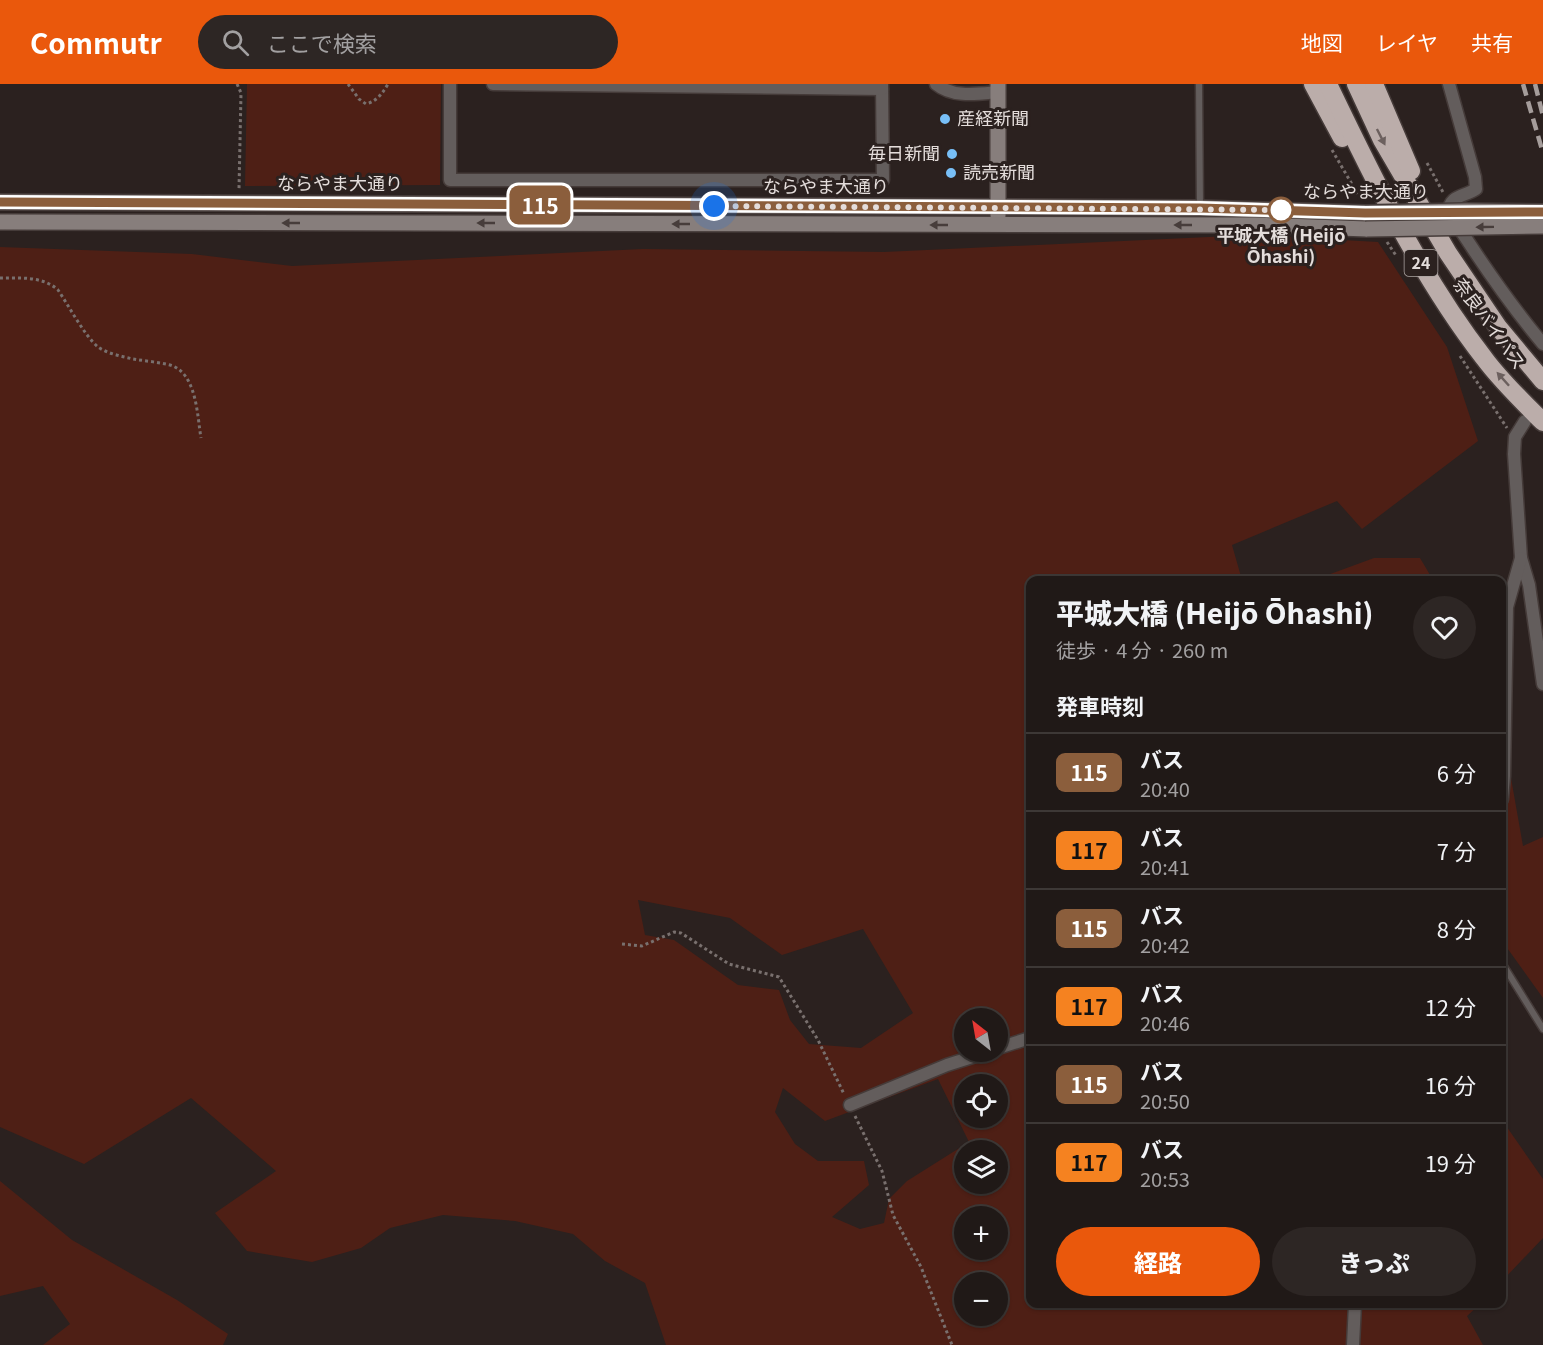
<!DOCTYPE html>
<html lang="ja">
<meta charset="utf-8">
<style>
body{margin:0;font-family:Georgia,"Noto Sans JP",serif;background:#2d2624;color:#f1f3f6;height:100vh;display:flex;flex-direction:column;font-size:22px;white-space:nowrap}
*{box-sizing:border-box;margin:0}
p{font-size:20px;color:#a2a0a1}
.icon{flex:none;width:33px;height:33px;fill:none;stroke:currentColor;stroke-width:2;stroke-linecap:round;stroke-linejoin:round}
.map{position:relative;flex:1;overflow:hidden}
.side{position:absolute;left:1026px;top:492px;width:480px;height:732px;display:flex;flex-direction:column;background:#201917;border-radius:12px;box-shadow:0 2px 4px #0004,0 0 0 2px #3d3836}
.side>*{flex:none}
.badge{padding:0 12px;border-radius:9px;font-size:21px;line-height:39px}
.needle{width:39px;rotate:329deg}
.controls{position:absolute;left:954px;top:924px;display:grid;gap:12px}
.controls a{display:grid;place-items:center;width:54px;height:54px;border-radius:50%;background:#201917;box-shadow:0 2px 4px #0004,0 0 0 2px #3d3836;font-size:30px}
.you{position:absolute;width:30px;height:30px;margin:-15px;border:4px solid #fff;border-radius:50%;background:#1a73e8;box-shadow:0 0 0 9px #1a73e833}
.map>.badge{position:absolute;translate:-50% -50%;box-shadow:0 0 0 3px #fff}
h2{padding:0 30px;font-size:22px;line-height:54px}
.round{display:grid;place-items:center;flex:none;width:63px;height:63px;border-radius:32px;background:#2d2624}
.head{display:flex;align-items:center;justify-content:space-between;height:102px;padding:0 30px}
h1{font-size:28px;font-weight:800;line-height:45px}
.action{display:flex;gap:12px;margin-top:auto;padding:12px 30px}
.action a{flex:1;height:69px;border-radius:36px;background:#ea580c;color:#fff;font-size:24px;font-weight:800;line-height:69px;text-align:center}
.action a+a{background:#2d2624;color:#f1f3f6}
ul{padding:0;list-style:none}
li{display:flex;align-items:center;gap:18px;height:78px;padding:0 30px;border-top:2px solid #3d3836}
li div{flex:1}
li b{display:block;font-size:22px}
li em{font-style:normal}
li .badge{min-width:66px;font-weight:700;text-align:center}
header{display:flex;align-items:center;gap:36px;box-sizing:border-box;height:84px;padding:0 30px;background:#ea580c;color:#fff}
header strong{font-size:28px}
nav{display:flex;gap:33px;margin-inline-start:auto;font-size:21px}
.search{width:420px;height:54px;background:#2d2624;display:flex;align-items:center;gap:15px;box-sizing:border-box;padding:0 21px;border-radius:33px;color:#a2a0a1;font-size:22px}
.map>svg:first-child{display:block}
.green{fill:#4e1f15;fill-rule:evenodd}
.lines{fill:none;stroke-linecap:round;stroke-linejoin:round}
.lane-casing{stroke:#453b39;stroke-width:9}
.street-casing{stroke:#453b39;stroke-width:15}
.secondary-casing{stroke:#453b39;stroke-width:18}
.highway-casing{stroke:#453b39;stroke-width:21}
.path{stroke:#79706e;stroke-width:3;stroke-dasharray:3 3;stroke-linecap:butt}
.lane{stroke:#635d5c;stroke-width:6}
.street{stroke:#635d5c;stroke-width:12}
.secondary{stroke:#877e7c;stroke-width:15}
.highway{stroke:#bbadaa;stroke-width:18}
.rail{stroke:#a59d9b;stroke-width:4.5;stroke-dasharray:12 6;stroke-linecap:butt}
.secondary-bridge-casing{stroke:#453b39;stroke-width:18;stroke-linecap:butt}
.secondary-bridge{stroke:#877e7c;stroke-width:15}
.oneway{fill:#6c605e}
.oneway2{fill:#473d3b}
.line-casing{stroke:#fff;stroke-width:14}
.line{stroke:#8b5e3c;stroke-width:9}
.walk{stroke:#e4dddb;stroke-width:6;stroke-dasharray:0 10.8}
.poi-dot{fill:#78bff7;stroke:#2b211f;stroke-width:2}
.stop-dot{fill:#fff;stroke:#8b5e3c;stroke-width:3}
.labels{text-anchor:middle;stroke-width:6;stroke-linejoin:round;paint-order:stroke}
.shield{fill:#2b211f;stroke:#aca5a3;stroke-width:1.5}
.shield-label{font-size:16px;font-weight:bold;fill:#e4dddb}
.poi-label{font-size:18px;fill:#e4dddb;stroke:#2b211f;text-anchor:start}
.street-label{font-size:18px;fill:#e4dddb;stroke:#2b211f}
.stop-label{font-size:18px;font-weight:bold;fill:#e4dddb;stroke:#2b211f}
</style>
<header>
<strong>Commutr</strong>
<div class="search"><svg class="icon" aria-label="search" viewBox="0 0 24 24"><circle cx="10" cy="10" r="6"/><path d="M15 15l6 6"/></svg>ここで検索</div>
<nav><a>地図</a><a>レイヤ</a><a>共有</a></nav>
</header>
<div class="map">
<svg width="1543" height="1261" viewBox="0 0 1543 1261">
<rect width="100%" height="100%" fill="#2b211f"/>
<g class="green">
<polygon points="247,0 441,0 440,101 245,102"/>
<path d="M1252 151 1378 158 1447 263 1478 357 1362 445 1337 417 1232 461 1242 496H1030V1220H1480L1467 1232 1483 1261H666L645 1199 605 1177 573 1150 515 1137 443 1131 390 1144 361 1164 312 1178 247 1167 215 1129 276 1087 191 1014 84 1080 0 1043V163L192 170 292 182 643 165 884 168ZM638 816 730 834 782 871 863 845 913 929 861 964 809 960 790 936 779 906 738 901 674 856 645 851ZM964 934H998V968H964ZM938 995 969 1058 907 1097 889 1115 884 1139 860 1145 832 1133 869 1101 864 1077H818L795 1060 775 1028 783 1004 825 1037ZM964 1000H998V1034H964ZM964 1066H998V1100H964ZM964 1132H998V1166H964ZM964 1198H998V1232H964Z"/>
<polygon points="1374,474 1420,474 1433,496 1314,496"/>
<polygon points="1502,643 1523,762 1543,753 1543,914 1505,861 1502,861"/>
<polygon points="1502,1036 1543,1095 1543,1154 1502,1197"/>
<polygon points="0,1097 72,1156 177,1216 228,1250 223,1261 43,1261 70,1240 43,1202 0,1212"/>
</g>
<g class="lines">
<g class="lane-casing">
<g id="lane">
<polyline points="1199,0 1200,124"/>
<polyline points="1502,879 1543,945"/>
</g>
</g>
<g class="street-casing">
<g id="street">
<polyline points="450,0 450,96 883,96 882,0"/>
<polyline points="493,0 882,5"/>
<path d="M936 0C953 14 977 10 998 8"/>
<path d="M1449 0 1475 93 1476 105C1464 113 1449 111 1449 128 1478 174 1508 218 1543 260"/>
<polyline points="1525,337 1515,353 1514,370 1521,474 1529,501 1543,600"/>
<polyline points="1502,715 1504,692 1507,523 1521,474"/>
<polyline points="998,964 1030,954"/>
<polyline points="850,1021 947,981 988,968"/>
<polyline points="1353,1261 1355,1220"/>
</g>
</g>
<g class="secondary-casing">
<g id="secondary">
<polyline points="0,118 1200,124 1365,129"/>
<polyline points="998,132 998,0"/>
<polyline points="0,138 1253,141 1367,145"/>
</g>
</g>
<g class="highway-casing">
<g id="highway">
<polyline points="1313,0 1342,54"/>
<path d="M1328 0C1372 92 1421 193 1484 274 1501 297 1523 318 1543 338"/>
<polyline points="1356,0 1382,56 1448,169 1498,243 1543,297"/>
<polyline points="1374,0 1411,87"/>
</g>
</g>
<g class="path">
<polyline points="237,0 241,9 239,105"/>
<path d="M348 0 359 15 366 20C377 17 382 10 388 0"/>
<polyline points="1332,66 1360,114"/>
<polyline points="1427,79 1444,110"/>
<polyline points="1387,158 1397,173"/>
<path d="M0 194C20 194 43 192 58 206 69 222 84 251 98 263 108 270 121 272 133 275 145 277 158 278 170 281 197 289 197 331 201 354"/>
<polyline points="1460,272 1507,344"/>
<polyline points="622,860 642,862 674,848 681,849 729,880 779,893 818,956 844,1010"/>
<polyline points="855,1032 882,1087 893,1131 921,1183 952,1261"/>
</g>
<use href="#lane" class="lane"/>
<use href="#street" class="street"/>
<use href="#secondary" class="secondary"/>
<use href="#highway" class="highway"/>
<g class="rail">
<polyline points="1523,0 1543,69"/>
<polyline points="1535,0 1543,32"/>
</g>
<g class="secondary-bridge-casing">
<g id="secondary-bridge">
<polyline points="1365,129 1465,127 1543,128"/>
<polyline points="1367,145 1543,142"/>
</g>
</g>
<use href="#secondary-bridge" class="secondary-bridge"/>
</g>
<defs><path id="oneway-solid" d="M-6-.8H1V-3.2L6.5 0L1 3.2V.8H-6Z" transform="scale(1.5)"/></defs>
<g class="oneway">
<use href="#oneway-solid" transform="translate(1381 53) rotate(63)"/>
<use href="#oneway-solid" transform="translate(1503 295) rotate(-132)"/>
</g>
<g class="oneway2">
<use href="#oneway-solid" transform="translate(291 139) rotate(-180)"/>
<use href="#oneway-solid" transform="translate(486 139) rotate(-180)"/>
<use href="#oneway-solid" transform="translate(681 140) rotate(-180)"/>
<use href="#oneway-solid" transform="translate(939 141) rotate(-180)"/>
<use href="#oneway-solid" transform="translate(1183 141) rotate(180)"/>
<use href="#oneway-solid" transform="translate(1485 143) rotate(179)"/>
</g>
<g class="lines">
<g class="line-casing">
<polyline id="line" points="0,118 1200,124 1365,129 1543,128"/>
</g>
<use href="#line" class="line"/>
<polyline class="walk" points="714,122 1281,126"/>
</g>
<g class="poi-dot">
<circle cx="945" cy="35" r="6"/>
<circle cx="952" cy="70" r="6"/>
<circle cx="951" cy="89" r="6"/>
</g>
<circle class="stop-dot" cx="1281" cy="126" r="12"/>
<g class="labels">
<rect class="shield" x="1404.5" y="166" width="33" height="26" rx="4.5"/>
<g class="shield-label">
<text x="1421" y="185">24</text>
</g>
<g class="poi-label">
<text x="957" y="41">産経新聞</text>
<text x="940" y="76" text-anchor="end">毎日新聞</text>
<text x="963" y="95">読売新聞</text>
</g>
<g class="street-label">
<text x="340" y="106">ならやま大通り</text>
<text x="826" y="109">ならやま大通り</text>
<text x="1366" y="114">ならやま大通り</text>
<text transform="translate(1489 240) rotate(54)" y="6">奈良バイパス</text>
</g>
<g class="stop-label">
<text x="1281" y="158">平城大橋 (Heijō<tspan x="1281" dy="21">Ōhashi)</tspan></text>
</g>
</g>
</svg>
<div class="controls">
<a><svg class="needle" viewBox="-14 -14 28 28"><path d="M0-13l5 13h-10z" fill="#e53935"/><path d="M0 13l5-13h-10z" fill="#a2a0a1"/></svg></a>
<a><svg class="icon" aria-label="locate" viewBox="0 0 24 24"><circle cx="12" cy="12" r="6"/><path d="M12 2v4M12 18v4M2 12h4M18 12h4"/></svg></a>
<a><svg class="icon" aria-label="layers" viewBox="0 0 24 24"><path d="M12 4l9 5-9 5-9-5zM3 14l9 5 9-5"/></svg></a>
<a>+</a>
<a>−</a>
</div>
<div class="you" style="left:714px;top:122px"></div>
<b class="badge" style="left:540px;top:121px;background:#8b5e3c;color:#fff">115</b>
<section class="side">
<div class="head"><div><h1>平城大橋 (Heijō Ōhashi)</h1><p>徒歩 · 4 分 · 260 m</p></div><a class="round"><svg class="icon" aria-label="heart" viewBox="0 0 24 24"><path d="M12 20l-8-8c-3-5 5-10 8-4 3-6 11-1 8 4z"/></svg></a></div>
<h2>発車時刻</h2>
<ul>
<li><span class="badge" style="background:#8b5e3c;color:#fff">115</span><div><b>バス</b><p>20:40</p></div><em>6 分</em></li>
<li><span class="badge" style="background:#f58220;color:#111">117</span><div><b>バス</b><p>20:41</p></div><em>7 分</em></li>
<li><span class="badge" style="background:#8b5e3c;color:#fff">115</span><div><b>バス</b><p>20:42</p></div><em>8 分</em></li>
<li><span class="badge" style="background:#f58220;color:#111">117</span><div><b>バス</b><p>20:46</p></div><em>12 分</em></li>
<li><span class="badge" style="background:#8b5e3c;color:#fff">115</span><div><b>バス</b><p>20:50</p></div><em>16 分</em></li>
<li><span class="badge" style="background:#f58220;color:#111">117</span><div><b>バス</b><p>20:53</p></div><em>19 分</em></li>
</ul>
<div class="action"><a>経路</a><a>きっぷ</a></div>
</section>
</div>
